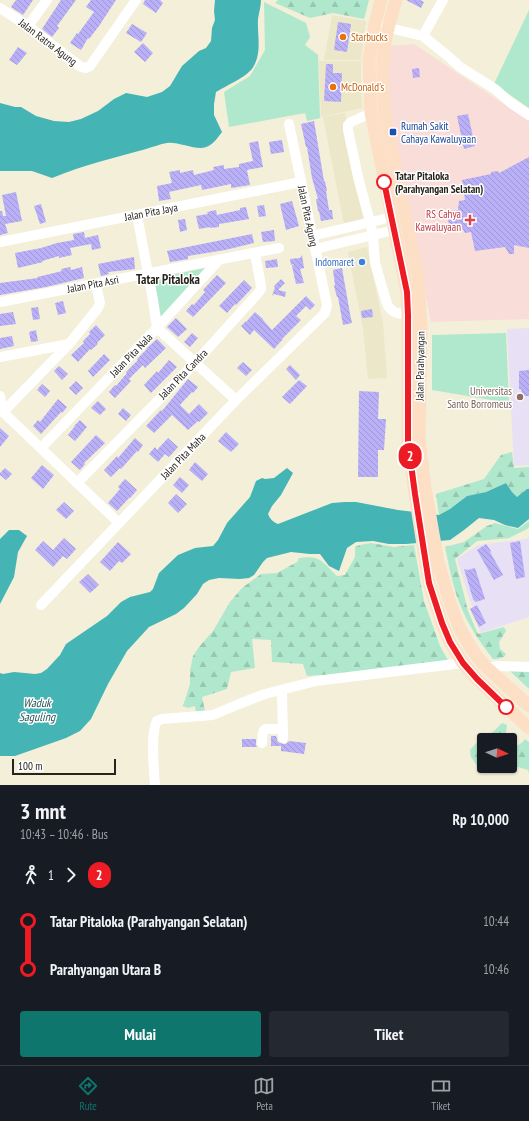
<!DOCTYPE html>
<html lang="id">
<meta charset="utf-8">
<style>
body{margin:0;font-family:"PT Sans Narrow",sans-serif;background:#242831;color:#f1f3f6;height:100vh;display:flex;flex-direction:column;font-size:15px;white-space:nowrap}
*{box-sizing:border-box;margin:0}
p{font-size:13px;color:#9ea1a6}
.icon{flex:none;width:22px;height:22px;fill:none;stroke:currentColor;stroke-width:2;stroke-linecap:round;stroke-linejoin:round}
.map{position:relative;height:785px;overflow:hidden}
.panel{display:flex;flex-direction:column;background:#171b24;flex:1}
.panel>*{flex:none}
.badge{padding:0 8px;border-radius:13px;font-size:14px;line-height:26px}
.needle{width:26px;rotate:94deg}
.buttons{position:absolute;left:477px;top:733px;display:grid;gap:8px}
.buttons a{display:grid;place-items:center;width:40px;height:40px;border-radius:4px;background:#171b24;box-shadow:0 1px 3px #0004;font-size:20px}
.scale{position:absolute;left:12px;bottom:10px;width:104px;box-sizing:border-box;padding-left:4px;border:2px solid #26241c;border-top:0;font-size:11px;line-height:14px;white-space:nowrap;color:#26241c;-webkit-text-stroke:3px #fff;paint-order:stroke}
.map>.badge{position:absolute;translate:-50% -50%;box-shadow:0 0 0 2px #fff}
.legs{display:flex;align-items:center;gap:6px;height:44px;padding:0 20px;font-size:13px}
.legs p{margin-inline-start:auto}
.overview{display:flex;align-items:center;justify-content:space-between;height:68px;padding:0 20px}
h1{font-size:22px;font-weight:800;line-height:30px}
.primary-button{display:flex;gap:8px;margin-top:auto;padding:8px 20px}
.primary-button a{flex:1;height:46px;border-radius:4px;background:#0f766e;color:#fff;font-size:16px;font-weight:800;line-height:46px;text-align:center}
.primary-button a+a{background:#242831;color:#f1f3f6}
ul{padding:0 20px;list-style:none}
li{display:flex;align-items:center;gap:14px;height:48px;font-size:15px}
li i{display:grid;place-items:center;width:6px;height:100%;margin:0 5px;background:currentColor}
li i::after{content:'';width:10px;height:10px;margin:-5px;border:3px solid;border-radius:50%;background:#171b24}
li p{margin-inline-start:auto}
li:first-child i{background:linear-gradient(#0000 50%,currentColor 0)}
li:last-child i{background:linear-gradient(currentColor 50%,#0000 0)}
.dock{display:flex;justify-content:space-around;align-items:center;height:56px;border-top:1px solid #363941;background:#171b24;font-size:11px;color:#9ea1a6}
.dock a{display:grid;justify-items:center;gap:2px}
.dock .current{color:#0f766e}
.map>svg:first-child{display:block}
.built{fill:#ece7c9}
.education{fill:#e8e0f5}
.medical{fill:#f8ddd9}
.green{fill:#b0e8cd}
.forest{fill:url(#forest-firs)}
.water{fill:#44b4b5}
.building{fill:url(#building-back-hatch)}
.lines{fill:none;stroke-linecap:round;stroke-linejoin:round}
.minor{stroke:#fff;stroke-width:10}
.major{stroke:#fddfc6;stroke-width:13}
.line-1-casing{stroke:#fff;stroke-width:9}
.line-1{stroke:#ed1c24;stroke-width:6}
.food-dot{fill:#e8710a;stroke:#fff;stroke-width:1.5}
.transit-dot{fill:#1a4fb4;stroke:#fff;stroke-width:1.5}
.stop-1-dot{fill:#fff;stroke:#ed1c24;stroke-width:2}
.health-dot{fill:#e0444e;stroke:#fff;stroke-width:1.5}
.shop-dot{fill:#3f7fe0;stroke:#fff;stroke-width:1.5}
.education-dot{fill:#8d6e63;stroke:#fff;stroke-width:1.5}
.labels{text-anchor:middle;stroke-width:3;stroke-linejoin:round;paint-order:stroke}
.food-label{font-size:11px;fill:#c56008;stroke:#fff;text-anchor:start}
.street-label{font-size:11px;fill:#26241c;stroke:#fff}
.transit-label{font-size:11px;fill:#164399;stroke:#fff;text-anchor:start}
.stop-label{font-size:11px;font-weight:bold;fill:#26241c;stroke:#fff;text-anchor:start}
.health-label{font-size:11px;fill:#be3a42;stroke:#fff;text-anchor:end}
.shop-label{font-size:11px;fill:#366cbe;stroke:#fff;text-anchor:end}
.education-label{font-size:11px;fill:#785e54;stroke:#fff;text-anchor:end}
.water-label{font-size:12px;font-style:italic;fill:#275757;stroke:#fff}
.quarter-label{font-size:13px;font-weight:bold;fill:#26241c;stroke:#fff}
</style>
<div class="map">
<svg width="529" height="785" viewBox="0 0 529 785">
<defs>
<pattern id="forest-firs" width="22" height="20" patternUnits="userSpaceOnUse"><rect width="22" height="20" fill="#b0e8cd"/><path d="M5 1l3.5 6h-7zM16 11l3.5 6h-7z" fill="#97c7af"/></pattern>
<pattern id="building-back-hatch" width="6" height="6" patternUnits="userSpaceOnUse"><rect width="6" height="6" fill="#b9b0f7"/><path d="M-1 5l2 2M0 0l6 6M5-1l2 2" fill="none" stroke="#9f97d3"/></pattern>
</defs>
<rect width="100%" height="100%" fill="#f3efd9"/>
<g class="built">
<polygon points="332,15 366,21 361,60 324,60"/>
<polygon points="319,61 361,61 361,85 362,108 321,117"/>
<polygon points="345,113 365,219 344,224 323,117"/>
<polygon points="367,247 383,323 387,378 368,379 363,328 348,252"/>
</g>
<g class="education">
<polygon points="529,328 529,465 514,466 507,329"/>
<polygon points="529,537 529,617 480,633 457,559 478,545 526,539"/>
</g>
<polygon class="medical" points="414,44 529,121 529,319 431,322 387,95 389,46"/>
<g class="green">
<polygon points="264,2 306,23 310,37 305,45 318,55 320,118 307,121 305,113 229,127 224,92 250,76 265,50"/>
<polygon points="529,10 529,108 494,84"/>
<polygon points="205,268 161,317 153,279"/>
<polygon points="506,333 509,403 432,390 432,335"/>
</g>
<g class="forest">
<polygon points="278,0 369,0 364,19 333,13 310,18 275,3"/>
<polygon points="512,452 514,468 529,467 529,489 527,489 517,497 512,492 506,483 486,492 467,496 450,509 439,515 436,494 484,479 501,455"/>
<path d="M529 521V527L527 529 509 538 477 541 455 559 468 611 478 634 504 627 506 631 499 642 500 649 506 654 504 657 497 659H493C479 641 467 623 459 602 452 584 449 565 445 547L464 542 487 526 495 523 518 529Z"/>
<path d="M371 543 394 547 414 545 424 601 440 646 449 662 356 673 307 676 303 664 272 662 271 640 252 639 255 668 231 672 227 689 202 697 205 711 196 713 195 706 188 708 183 706 190 684V671L193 656 199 647 213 631 230 602 242 588 261 574 277 573 297 562 299 558C321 555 322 562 337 576L345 575 355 557V547L360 545Z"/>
<polygon points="529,670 529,689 510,671"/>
<path d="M502 723 507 725 505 740H484V766H510V746C517 746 521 745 525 739L529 742V773L528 770 518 767 495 772 477 766 471 757 470 750 480 739 494 731Z"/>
</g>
<g class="water">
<path d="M215 0H261C261 6 259 12 258 19 257 36 263 55 251 70 243 79 227 85 216 92L214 104V115L222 132C218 137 213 145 206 147 197 151 177 141 167 143 160 144 153 147 146 149 114 158 83 165 52 178L32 171H0V103L15 107H21L36 116 54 121 69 122 81 119 98 111 114 99 126 93 147 97 162 92 170 86 182 66 199 51 206 48 211 41 212 28 215 20 214 11Z"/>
<path d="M287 468 293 473 281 495 272 506 268 514C270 519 273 522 278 524L332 503 345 502H356L398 510 439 515 450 509 467 496 486 492 506 483 512 492 517 497 527 489H529V519L518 528 505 525 494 520 479 518 464 530 450 540 406 544H389L373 541 356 542 347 548 339 571 329 566 320 554H310L291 552 267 558 263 562 254 575 249 578 240 579 219 578 209 580 203 584 197 594 184 608 176 614 149 627 127 651 108 684 91 719 80 731 66 738 15 756H0V673L3 674 14 672 35 674 41 673 47 669 60 655 66 644 107 616 121 602 130 597 150 592 153 589 159 573 178 555 195 548 213 546 218 540 227 523 250 497 256 481 262 478 265 479 274 478Z"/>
<polygon points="9,530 19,530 27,536 18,552 14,577 0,604 0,539"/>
</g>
<g class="building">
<polygon points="16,0 33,0 23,15 11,7"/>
<polygon points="61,0 76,0 57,26 59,28 52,37 42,29"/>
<polygon points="91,0 116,0 99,26 89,39 88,38 81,50 70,43 77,33 78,34 94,12 86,7"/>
<polygon points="145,0 160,0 163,3 156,13 143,4"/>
<polygon points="406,0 420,0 424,2 421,8"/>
<polygon points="338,22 351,24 347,52 334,50"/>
<polygon points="132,24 147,33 141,42 126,33"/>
<polygon points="143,43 153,53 145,62 134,52"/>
<polygon points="18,47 27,53 17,65 9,60"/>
<polygon points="326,64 333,64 333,73 342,73 341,102 324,101"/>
<polygon points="419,68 420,77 413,78 412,69"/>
<polygon points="468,114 475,146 464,149 457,116"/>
<polygon points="314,121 324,181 325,181 327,191 326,191 329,210 332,210 333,219 321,221 319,211 318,211 316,199 318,199 312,178 307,147 306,147 301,124"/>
<polygon points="282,140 284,152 271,154 269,142"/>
<polygon points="258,141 263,167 247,170 250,185 231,188 231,184 202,190 201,185 169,192 171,199 159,201 157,186 172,183 169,172 180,170 180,173 193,170 194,175 214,170 213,167 224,165 224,169 239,167 239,164 253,161 249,143"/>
<polygon points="529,157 529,248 514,245 514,254 509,254 505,247 475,251 471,232 465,233 460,224 449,226 447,211 458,210 459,201 465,200 462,180 491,174 491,172 498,171 499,173"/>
<polygon points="16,192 22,221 5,224 8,233 0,235 0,211 2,211 3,216 6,216 2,195"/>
<polygon points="292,201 299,226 286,230 280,204"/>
<polygon points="41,204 46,222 40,224 34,206"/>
<polygon points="264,205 266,216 259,217 257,206"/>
<polygon points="246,207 249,219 219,224 219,227 210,228 210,227 199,229 196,216 208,214 207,212 216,210 217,215 240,210 240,208"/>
<polygon points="185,219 187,230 180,232 178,220"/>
<polygon points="274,230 275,241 263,242 261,232"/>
<polygon points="84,232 85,238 98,235 101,248 92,250 91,244 70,248 72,255 59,258 59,256 42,261 43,262 18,268 15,253 41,248 57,243 74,240 73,234"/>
<polygon points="252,234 254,243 225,250 188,256 188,259 170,262 167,251"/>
<polygon points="302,255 304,268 300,269 304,283 296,284 292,266 294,264 291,265 290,259 300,258"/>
<polygon points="134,257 135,269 108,272 109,274 101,276 98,264"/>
<polygon points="277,259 278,267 266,268 265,261"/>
<polygon points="70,267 71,270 82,267 84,278 46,287 0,295 0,283 38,278 37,277 50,274 62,271 61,269"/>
<polygon points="342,268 350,314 352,323 343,325 338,297 337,297 334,286 335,285 333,270"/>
<polygon points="217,275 226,283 193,317 186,311 192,304 194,305 205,292 203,290"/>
<polygon points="281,279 285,283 278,290 286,292 285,297 274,294 272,296 275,287 274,286"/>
<polygon points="244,280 252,288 236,305 235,304 227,313 219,306"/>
<polygon points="306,296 315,305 310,310 306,306 296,316 301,320 282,339 283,339 274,349 254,330 250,335 241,326 246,321 246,322 255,312 263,319 263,320 272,330"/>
<polygon points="63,301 66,313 58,315 55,303"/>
<polygon points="38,307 40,319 33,320 31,308"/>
<polygon points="372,309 373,317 362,318 361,311"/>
<polygon points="13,312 16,324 0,326 0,314"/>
<polygon points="176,318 187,329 178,337 167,327"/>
<polygon points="96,325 105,335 97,343 98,344 91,350 90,349 78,362 71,355 84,343 83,341 90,334 89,332"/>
<polygon points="36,330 38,341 31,342 29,332"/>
<polygon points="192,333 198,338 190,347 184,342"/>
<polygon points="12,336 14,346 0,349 0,338"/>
<polygon points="157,339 166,348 145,368 143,365 129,379 131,381 115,398 109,392 115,385 116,386 127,373 126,372 138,360 137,359 147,349 146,349"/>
<polygon points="104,354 110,360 93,377 88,371"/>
<polygon points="169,360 177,367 151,393 144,385 157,371 158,373"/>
<polygon points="243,362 252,370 246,376 237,368"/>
<polygon points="290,365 300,375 296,380 286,369"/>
<polygon points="59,366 68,374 62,380 54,371"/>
<polygon points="529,370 529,396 522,396 521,389 519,389 519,371"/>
<polygon points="188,379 198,387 193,393 192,392 180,405 189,414 199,404 208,413 199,422 198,421 188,430 172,415 154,433 146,426 161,410 162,411"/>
<polygon points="299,380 307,386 290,404 282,397"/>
<polygon points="76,381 83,388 76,395 69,388"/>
<polygon points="42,384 50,391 45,397 37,390"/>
<polygon points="359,391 379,392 378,419 386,419 384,450 378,450 378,477 358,477"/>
<polygon points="58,399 67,407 62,413 61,412 41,434 33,426 38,420 40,422"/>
<polygon points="98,401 106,409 100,415 91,408"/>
<polygon points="123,408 131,415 126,421 118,414"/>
<polygon points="80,420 87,427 75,441 68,435 75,426 74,426"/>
<polygon points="0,428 9,436 0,447"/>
<polygon points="226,432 239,444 231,452 218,441"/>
<polygon points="96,435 105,443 84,463 85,464 80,470 71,462"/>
<polygon points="135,438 143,445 138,452 137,451 121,469 120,468 111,477 104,470 117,456 118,458"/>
<polygon points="168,438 178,447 169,457 165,454 158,462 149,454 155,447 157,450"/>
<polygon points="195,462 208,474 202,481 189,470"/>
<polygon points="42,465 54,475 43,489 31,478"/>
<polygon points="5,468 12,474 6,480 0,475 0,473"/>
<polygon points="180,477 189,485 182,493 173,485"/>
<polygon points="125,479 137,490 130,498 129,498 117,511 108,503 120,489 118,487"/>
<polygon points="176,494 187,504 178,513 168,503"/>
<polygon points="64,502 74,511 66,519 56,510"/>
<polygon points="64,538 76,549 67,559 63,556 53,567 35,550 43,541 53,550"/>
<polygon points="520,541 525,577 516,579 510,543"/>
<polygon points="118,542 131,554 122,563 119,561 110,571 100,562"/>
<polygon points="486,544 491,551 490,552 503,575 494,580 477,550"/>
<polygon points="475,568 485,599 476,602 473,599 464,569 468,570"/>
<polygon points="88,574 99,585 90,593 79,582"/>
<polygon points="477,605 486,623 479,627 470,609"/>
<polygon points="271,736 276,736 278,742 283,744 286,744 289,741 306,743 304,754 281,751 281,746 271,746"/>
<polygon points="242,739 256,739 256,745 257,747 242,747"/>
</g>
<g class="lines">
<g class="minor">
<polyline points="0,8 28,26 81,67 86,68 90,66 136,0"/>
<polyline points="28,26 47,0"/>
<polyline points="381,26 423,36 449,57 460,67 495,89 511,103 529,115"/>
<polyline points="423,36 443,0"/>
<path d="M371 113 351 122 348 125V130L358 177 370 222 373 235 375 263 387 304C392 314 398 313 408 315"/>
<polyline points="137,215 153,300 157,328 236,400"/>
<polyline points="312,236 392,217"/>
<polyline points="0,242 301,182"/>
<polyline points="315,249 394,230"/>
<polyline points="0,302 279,248"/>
<polyline points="0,357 69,344"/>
<polyline points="0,396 3,412"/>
<polyline points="3,412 69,344 98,308 100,303 96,284"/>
<polyline points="3,412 119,523"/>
<polyline points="41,448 157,328 219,260"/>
<polyline points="77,483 195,363 259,292 261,289 261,286 255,253"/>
<polyline points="41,605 236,400 325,313 327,305 289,124"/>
<polyline points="487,668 498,666 529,667"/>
<polyline points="282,691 283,738"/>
<path d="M262 743C263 738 261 731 266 729H283"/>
<path d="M155 785C154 770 150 733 157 721L162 719 213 715 239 704 265 694 316 681 463 663"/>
</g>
<g class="major">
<polyline points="381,0 375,24 369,61 371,113 407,292 408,315 408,442 415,494 429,583 442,623 450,642 463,663 477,679 529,728"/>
<path d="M396 0C390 20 384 40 383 61 382 79 384 98 385 117L418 278 421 326 419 437 425 488 438 562 451 606 460 629 471 648 479 659 487 668 529 706"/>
</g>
</g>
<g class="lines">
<g class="line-1-casing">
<polyline id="line-1" points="384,182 407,292 408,315 408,442 415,494 429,583 442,623 450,642 463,663 477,679 506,707"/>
</g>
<use href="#line-1" class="line-1"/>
</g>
<g class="food-dot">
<circle cx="343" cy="37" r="4"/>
<circle cx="333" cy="87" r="4"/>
</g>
<rect class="transit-dot" x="389" y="128" width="8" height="8" rx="2"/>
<g class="stop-1-dot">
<circle cx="384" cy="182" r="7"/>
<circle cx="506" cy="707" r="7"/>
</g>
<path class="health-dot" d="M468 214h4v4h4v4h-4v4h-4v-4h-4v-4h4z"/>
<circle class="shop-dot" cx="362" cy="262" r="4"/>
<circle class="education-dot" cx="520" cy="397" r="4"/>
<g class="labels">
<g class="food-label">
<text x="351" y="41">Starbucks</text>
<text x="341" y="91">McDonald's</text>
</g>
<g class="street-label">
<text transform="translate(48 42) rotate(37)" y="4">Jalan Ratna Agung</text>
<text transform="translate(151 212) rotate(-11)" y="4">Jalan Pita Jaya</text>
<text transform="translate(308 216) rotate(78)" y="4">Jalan Pita Agung</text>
<text transform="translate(93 284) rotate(-11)" y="4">Jalan Pita Asri</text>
<text transform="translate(131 355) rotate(-46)" y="4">Jalan Pita Nala</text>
<text transform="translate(420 366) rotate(-89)" y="4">Jalan Parahyangan</text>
<text transform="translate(183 374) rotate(-46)" y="4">Jalan Pita Candra</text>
<text transform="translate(183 456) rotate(-46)" y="4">Jalan Pita Maha</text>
</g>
<g class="transit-label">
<text x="401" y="130">Rumah Sakit<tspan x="401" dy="13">Cahaya Kawaluyaan</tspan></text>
</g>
<g class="stop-label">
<text x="395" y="180">Tatar Pitaloka<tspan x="395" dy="13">(Parahyangan Selatan)</tspan></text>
</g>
<g class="health-label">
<text x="461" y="218">RS Cahya<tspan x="461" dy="13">Kawaluyaan</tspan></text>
</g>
<g class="shop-label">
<text x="354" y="266">Indomaret</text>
</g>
<g class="education-label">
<text x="512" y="395">Universitas<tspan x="512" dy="13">Santo Borromeus</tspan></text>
</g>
<g class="water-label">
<text x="37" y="707">Waduk<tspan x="37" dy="14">Saguling</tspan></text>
</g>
<g class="quarter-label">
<text x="168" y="284">Tatar Pitaloka</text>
</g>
</g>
</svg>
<div class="buttons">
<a><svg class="needle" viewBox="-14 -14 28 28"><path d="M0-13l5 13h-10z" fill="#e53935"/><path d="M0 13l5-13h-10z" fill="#9ea1a6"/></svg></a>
</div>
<div class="scale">100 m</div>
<b class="badge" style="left:410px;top:456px;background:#ed1c24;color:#fff">2</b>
</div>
<section class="panel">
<div class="overview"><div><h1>3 mnt</h1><p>10:43 – 10:46 · Bus</p></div><b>Rp 10,000</b></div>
<div class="legs"><svg class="icon" aria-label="walk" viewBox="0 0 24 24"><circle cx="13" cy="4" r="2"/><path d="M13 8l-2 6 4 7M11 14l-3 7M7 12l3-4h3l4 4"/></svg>1<svg class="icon" aria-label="forward" viewBox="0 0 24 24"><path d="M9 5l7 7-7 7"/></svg><b class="badge" style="background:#ed1c24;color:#fff">2</b></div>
<ul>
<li><i style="color:#ed1c24"></i><b>Tatar Pitaloka (Parahyangan Selatan)</b><p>10:44</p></li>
<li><i style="color:#ed1c24"></i><b>Parahyangan Utara B</b><p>10:46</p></li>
</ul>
<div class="primary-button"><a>Mulai</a><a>Tiket</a></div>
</section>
<nav class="dock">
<a class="current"><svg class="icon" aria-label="directions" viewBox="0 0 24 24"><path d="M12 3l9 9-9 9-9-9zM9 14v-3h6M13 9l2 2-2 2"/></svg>Rute</a>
<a><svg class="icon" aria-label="map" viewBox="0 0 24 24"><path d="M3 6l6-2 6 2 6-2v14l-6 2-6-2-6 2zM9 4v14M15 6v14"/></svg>Peta</a>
<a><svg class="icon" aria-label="tickets" viewBox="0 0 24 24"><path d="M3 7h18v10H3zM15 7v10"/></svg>Tiket</a>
</nav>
